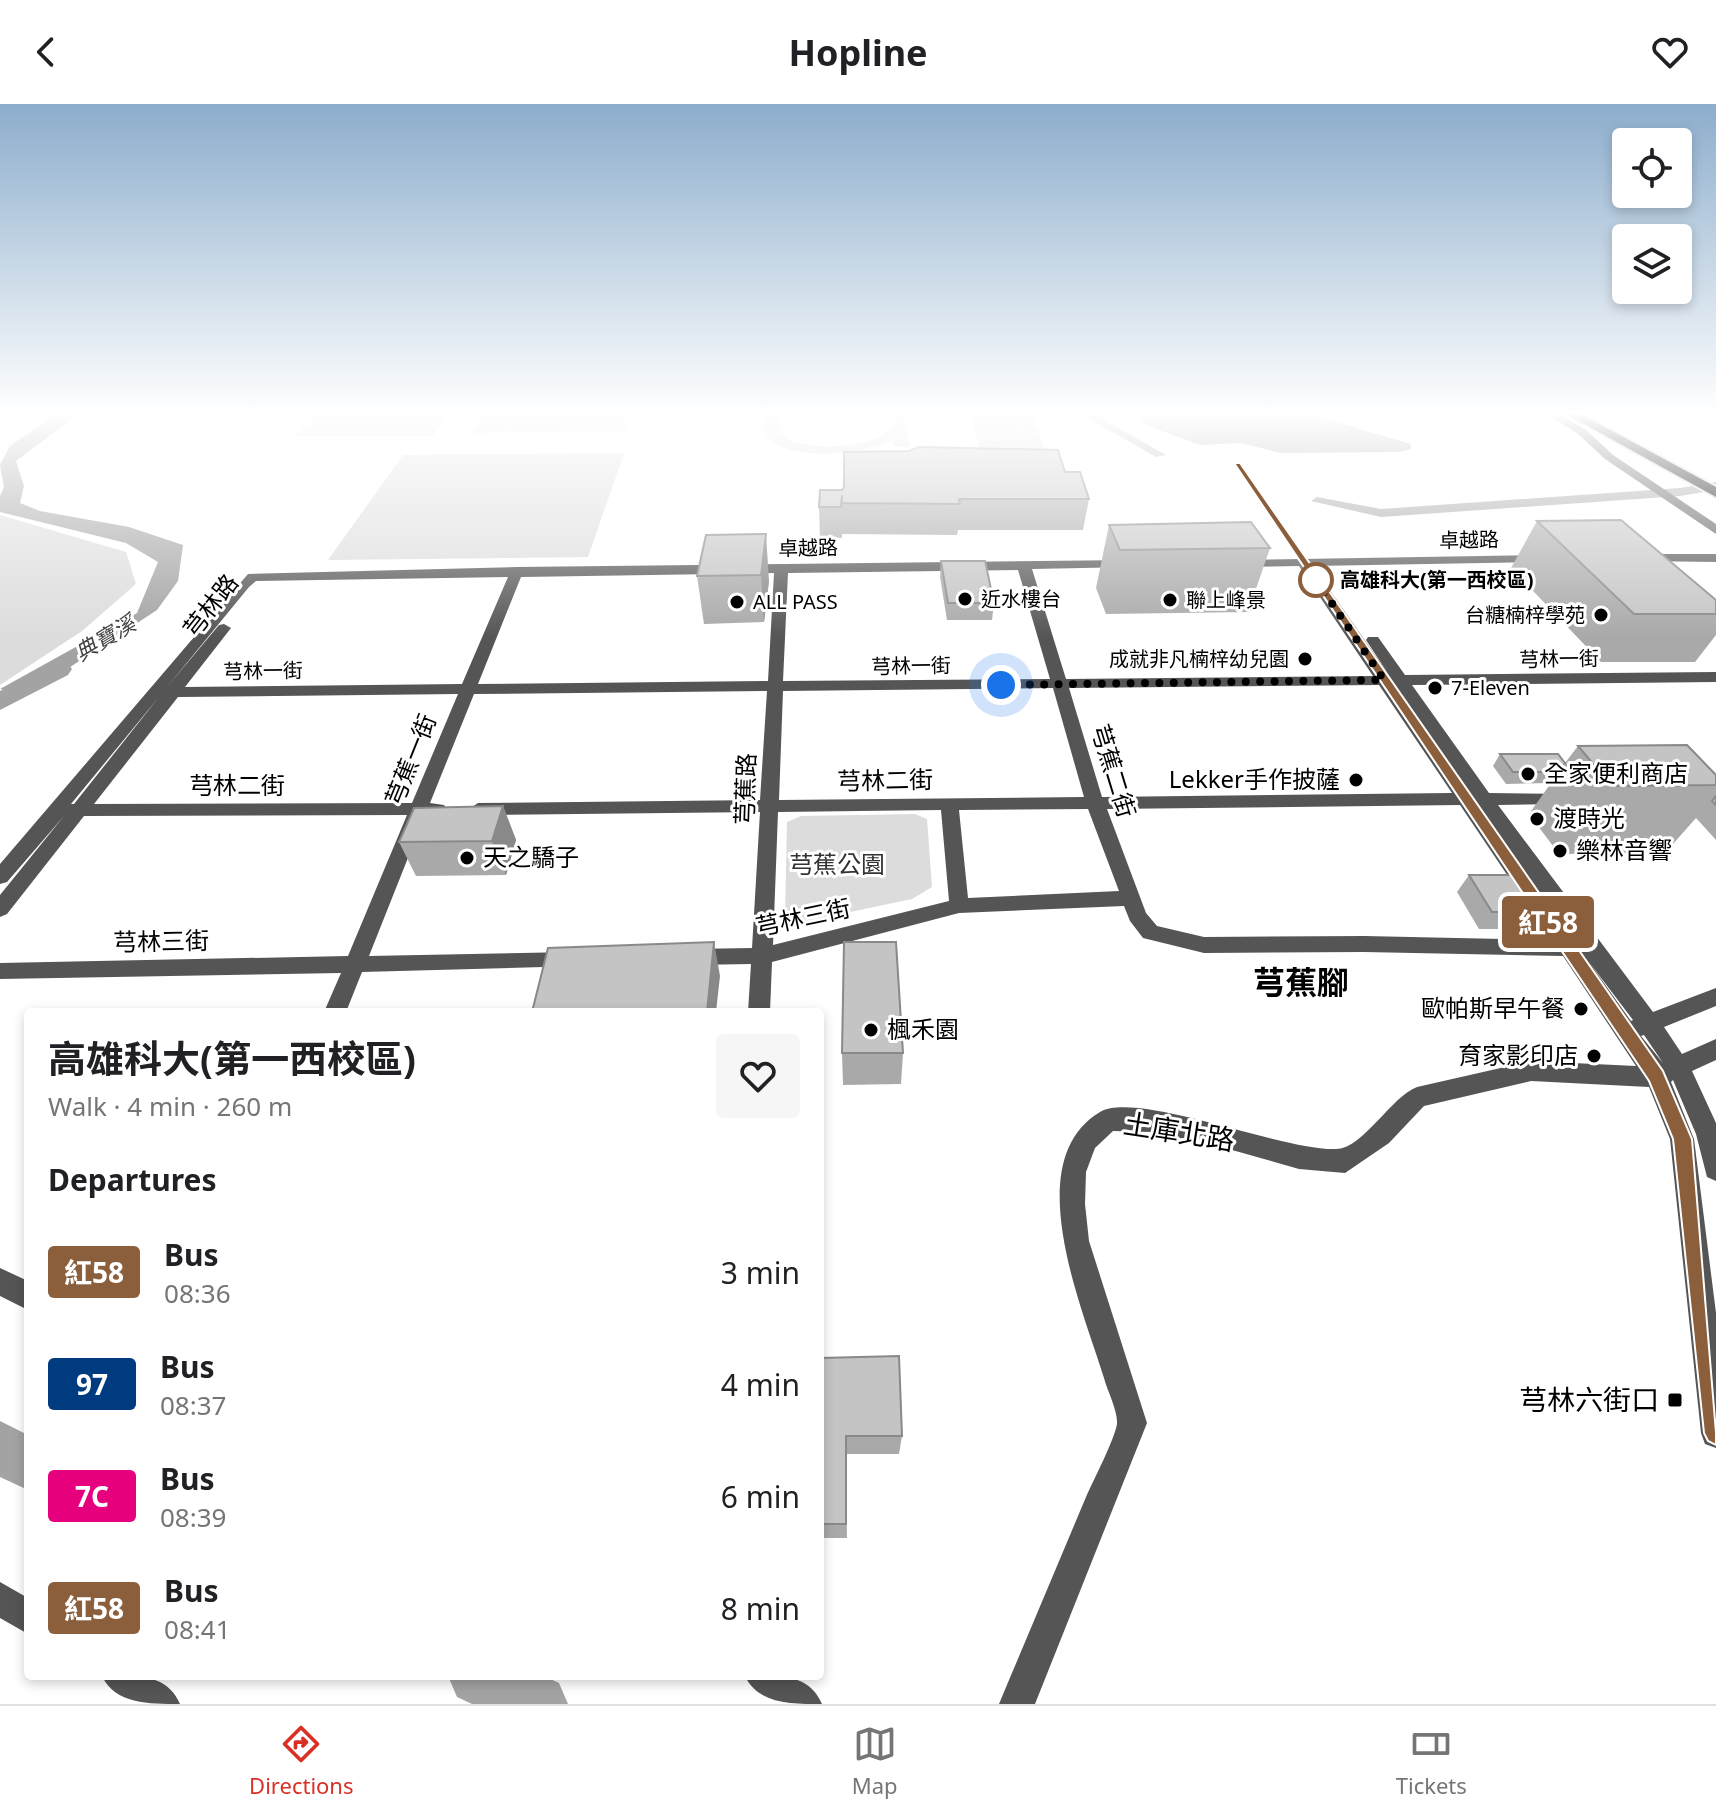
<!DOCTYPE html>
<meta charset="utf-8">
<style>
body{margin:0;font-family:"Noto Sans","Noto Sans TC",sans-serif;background:#f6f6f6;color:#202124;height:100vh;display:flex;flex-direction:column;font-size:30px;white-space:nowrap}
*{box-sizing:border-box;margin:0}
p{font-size:26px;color:#757577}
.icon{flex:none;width:44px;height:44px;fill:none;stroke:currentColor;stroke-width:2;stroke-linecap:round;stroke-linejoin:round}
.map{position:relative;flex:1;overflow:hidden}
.details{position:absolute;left:24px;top:904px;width:800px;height:672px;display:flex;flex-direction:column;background:#fff;border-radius:8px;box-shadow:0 4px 12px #0003}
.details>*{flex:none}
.badge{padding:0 16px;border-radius:6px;font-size:28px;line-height:52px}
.fabs{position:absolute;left:1612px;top:24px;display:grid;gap:16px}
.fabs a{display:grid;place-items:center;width:80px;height:80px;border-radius:8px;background:#fff;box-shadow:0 4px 12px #0003;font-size:40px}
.you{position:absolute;width:40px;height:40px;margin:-20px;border:6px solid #fff;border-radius:50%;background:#1a73e8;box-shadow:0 0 0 12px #1a73e833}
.map>.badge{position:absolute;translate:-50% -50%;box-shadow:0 0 0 4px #fff}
h2{padding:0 24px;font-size:30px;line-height:72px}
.round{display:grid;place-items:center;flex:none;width:84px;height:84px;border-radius:8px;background:#f6f6f6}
.overview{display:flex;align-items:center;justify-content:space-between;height:136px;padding:0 24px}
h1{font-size:38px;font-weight:700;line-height:60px}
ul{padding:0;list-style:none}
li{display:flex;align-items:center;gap:24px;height:112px;padding:0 24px}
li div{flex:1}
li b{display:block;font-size:30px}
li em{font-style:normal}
li .badge{min-width:88px;font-weight:700;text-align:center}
header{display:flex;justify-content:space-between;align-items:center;height:104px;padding:0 24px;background:#fff;font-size:36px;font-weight:700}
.tab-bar{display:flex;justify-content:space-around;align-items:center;height:112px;border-top:2px solid #e0e0e0;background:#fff;font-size:22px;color:#757577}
.tab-bar a{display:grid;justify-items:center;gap:4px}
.tab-bar .active{color:#d93025}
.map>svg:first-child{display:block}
.green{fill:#dcdcdc}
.water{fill:#a3a3a3}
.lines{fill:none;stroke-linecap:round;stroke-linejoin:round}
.canal{fill:#a3a3a3;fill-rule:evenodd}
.river{fill:#a3a3a3;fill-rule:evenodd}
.highway-casing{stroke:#dbdbdb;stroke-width:4}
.minor{fill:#555;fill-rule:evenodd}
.highway{fill:#000;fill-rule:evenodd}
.wall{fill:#a9a9a9}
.shaded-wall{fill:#898989}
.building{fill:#c4c4c4;stroke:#898989;stroke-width:2}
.line{fill:#8b5e3c;stroke:#fff;stroke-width:2}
.walk{stroke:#000;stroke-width:8;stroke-dasharray:0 14.4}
.stop-dot{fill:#fff;stroke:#8b5e3c;stroke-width:4}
.poi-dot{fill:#000;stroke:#fff;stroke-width:3}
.labels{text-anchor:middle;stroke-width:6;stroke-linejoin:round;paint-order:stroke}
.far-street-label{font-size:20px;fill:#000;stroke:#fff}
.far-stop-label{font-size:20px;font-weight:bold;fill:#000;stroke:#fff;text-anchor:start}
.far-poi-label{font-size:20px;fill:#000;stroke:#fff;text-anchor:start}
.far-water-label{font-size:22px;font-style:italic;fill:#444;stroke:#fff}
.street-label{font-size:24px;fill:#000;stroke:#fff}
.poi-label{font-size:24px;fill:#000;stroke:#fff;text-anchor:start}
.park-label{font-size:24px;fill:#333;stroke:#fff}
.near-street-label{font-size:28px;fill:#000;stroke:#fff}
.near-poi-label{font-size:28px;fill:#000;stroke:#fff;text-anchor:end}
.district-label{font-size:32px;font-weight:bold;fill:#000;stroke:#fff}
</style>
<header><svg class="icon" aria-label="back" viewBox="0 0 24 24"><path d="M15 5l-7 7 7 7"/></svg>Hopline<svg class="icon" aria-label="heart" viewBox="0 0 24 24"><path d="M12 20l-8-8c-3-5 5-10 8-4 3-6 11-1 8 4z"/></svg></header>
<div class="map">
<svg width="1716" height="1600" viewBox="0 0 1716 1600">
<rect width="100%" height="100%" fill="#fff"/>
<g class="green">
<polygon points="318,309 449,309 433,332 296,332"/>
<polygon points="483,309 633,309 627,327 471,329"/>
<path d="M766 309H781C780 315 778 323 781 328 796 351 876 344 891 324L889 309H905L910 343H894L893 337C866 348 782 362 765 328 763 322 765 315 766 309Z"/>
<polygon points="971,309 1032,309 1047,352 981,352"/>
<polygon points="624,349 588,453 328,456 403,351"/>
<polygon points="0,411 126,448 136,480 82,527 0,581"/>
<polygon points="915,710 927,715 932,783 912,795 803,818 785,811 787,718 801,712"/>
</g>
<g class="water">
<polygon points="57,309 80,309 16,357 24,382 20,399 40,407 129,423 183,441 178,477 157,506 29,590 0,585 137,509 158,458 126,439 0,408 0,392 4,383 0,361 10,342"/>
<polygon points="1134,309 1281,309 1320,313 1411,340 1411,345 1400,348 1281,349 1241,339 1200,341 1148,322"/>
</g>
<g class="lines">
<g class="canal">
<polygon points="1079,309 1092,309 1166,351 1156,353"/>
<polygon points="1716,378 1716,386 1680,392 1381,413 1311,397 1317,393 1381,405 1680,384"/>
</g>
<g class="river">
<polygon points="59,557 68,559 72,565 68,571 0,606 0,587"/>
<polygon points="0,1317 28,1331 28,1386 0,1373"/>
<polygon points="448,1572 544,1572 559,1579 568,1600 472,1600 457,1593"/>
</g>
<g class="highway-casing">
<polygon id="highway" points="1564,309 1579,309 1716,383 1716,393"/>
</g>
<g class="minor">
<polygon points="1544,309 1556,309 1585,325 1613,351 1716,420 1716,430 1605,355 1577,329"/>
<polygon points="1640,450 1716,450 1716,458 1635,457 1633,454"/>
<path d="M1540 451 1545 452V458L1313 462 1389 571 1366 536 1368 533H1378L1405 571 1716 568V578L1412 581 1489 689 1572 690 1575 694 1566 700 1498 701 1653 908 1716 884V902L1664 923 1682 950 1716 935V956L1692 967 1716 1019V1077L1707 1073 1696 1030 1673 976 1671 978 1694 1035 1716 1209V1344L1705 1340 1701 1329 1670 1035 1649 983 1531 977 1424 1002 1389 1039 1345 1069 1299 1065 1225 1044 1151 1028 1113 1027 1095 1044 1086 1068 1085 1100 1089 1137 1147 1319 1035 1600H999C1028 1531 1057 1462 1086 1393 1094 1375 1114 1337 1117 1320 1118 1307 1107 1286 1104 1274 1083 1205 1018 1057 1100 1008 1137 986 1285 1048 1337 1045 1363 1044 1392 992 1417 983L1531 957 1636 962 1563 852 1364 848 1204 849 1143 834 1130 817 1124 802 959 809 772 858 770 908H748L751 860 692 861 685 859 681 853 685 847 692 845 752 844 760 708 478 711 469 705 478 699 760 696 767 587 474 590 430 699 444 701 447 705 444 709 425 711 369 852 572 848 579 850 583 856 579 862 362 868 346 908H324L341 869 0 875V859L348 852 407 711 84 712 7 810 0 813V791L64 712 7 778 0 780V760L248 470 517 463 1128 456 1135 460 1133 463 1032 465 1066 575 1373 572 1299 462 1240 463 1235 462V456ZM1018 466 1050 575 783 577 788 469ZM774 469 768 577 478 580 521 473ZM508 473 462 580 185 583 231 524 224 520 219 521 167 583 249 483 256 477ZM1379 581 1452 689 1102 693 1069 584ZM1053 584 1084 693 779 696 783 587ZM458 590 412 699 94 700 178 593ZM159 593 74 700H71ZM1460 701 1551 836 1364 832 1204 833 1157 822 1146 809 1107 705ZM1088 705 1119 787 968 794 959 706ZM941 706 949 797 773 841 778 708ZM1589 858 1633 916 1631 917ZM1644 931 1663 959 1641 932Z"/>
<polygon points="0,1164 28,1177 28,1206 0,1192"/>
<polygon points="0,1478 28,1494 28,1530 0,1514"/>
<path d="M102 1572C132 1572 166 1567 180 1600 149 1600 115 1600 102 1572Z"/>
<path d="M745 1572C775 1572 808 1567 822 1600 791 1600 758 1600 745 1572Z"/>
</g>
<use href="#highway" class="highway"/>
</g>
<g class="wall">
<polygon points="1065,368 1089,395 1083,426 958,426 957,431 842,430 842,425 842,434 820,434 819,403 842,386"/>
<polygon points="1537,417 1716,496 1716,531 1695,558 1601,558 1511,464"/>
<polygon points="1109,421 1270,444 1248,508 1106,510 1096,484"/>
<polygon points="706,431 769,477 764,518 704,520 697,472"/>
<polygon points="941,457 994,499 992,516 947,516 940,473"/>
<polygon points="1578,642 1716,671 1716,736 1696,714 1665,749 1559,750 1529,710 1551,679 1506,680 1493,662 1500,650 1565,659"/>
<polygon points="503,702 516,736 506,771 416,772 399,738"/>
<polygon points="1469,771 1540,808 1526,825 1479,825 1457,788"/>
<polygon points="842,949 903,949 901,980 843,981"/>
<polygon points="820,1254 902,1332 899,1350 846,1350 847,1434 820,1434"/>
</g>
<g class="shaded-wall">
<polygon points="766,430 769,477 764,518 761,471"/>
<polygon points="503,702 516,736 506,771 492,737"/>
<polygon points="714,838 720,872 716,908 707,908"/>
</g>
<g class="building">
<polygon points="919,343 1058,346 1065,368 1080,368 1089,395 959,395 960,400 842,399 842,391 841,403 819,403 820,386 842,386 844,383 844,348 909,347"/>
<polygon points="1621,416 1716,496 1716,510 1634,510 1537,417"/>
<polygon points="1251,418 1270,444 1120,446 1109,421"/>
<polygon points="766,430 761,471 697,472 706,431"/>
<polygon points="941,457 985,457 994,499 948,499"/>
<polygon points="1687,641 1716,671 1716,681 1612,682 1578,642"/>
<polygon points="1500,650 1558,650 1565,659 1559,668 1513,668"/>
<polygon points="1716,692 1716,701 1712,697"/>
<polygon points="503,702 492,737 399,738 414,704"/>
<polygon points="1469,771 1515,771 1540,808 1492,808"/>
<polygon points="714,838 707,908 532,908 548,844"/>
<polygon points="844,838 896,838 903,949 842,949"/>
<polygon points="899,1252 902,1332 846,1332 846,1420 820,1420 820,1254"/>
</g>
<linearGradient id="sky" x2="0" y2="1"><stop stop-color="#8cadcc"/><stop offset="0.58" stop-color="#fff"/><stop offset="1" stop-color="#fff" stop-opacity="0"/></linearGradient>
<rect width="1716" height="533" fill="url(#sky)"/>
<polygon class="line" points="1234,359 1240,359 1663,967 1692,1035 1716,1329 1716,1341 1708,1337 1704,1329 1673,1035 1649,977"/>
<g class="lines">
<polyline class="walk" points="1001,581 1384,576 1316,476"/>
</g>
<circle class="stop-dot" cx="1316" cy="476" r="16"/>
<g class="poi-dot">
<circle cx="965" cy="495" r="8"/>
<circle cx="1170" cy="496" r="8"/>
<circle cx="737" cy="498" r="8"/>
<circle cx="1601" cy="511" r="8"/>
<circle cx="1305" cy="555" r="8"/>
<circle cx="1435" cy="584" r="8"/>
<circle cx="1528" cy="670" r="8"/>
<circle cx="1356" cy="676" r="8"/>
<circle cx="1537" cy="715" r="8"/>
<circle cx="1560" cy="747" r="8"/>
<circle cx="467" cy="754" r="8"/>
<circle cx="1581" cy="905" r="8"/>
<circle cx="871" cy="926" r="8"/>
<circle cx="1594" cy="952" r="8"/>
<rect x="1667" y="1288" width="16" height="16" rx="4"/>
</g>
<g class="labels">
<g class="far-street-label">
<text transform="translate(1469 436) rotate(-1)" y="7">卓越路</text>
<text transform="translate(808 444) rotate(-1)" y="7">卓越路</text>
<text transform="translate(1559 555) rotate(-1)" y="7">芎林一街</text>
<text transform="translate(911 562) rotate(-1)" y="7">芎林一街</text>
<text transform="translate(263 567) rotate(-1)" y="7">芎林一街</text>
</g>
<g class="far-stop-label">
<text x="1340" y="483">高雄科大(第一西校區)</text>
</g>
<g class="far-poi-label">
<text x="981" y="502">近水樓台</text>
<text x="1186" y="503">聯上峰景</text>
<text x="753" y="505">ALL PASS</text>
<text x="1585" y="518" text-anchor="end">台糖楠梓學苑</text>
<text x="1289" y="562" text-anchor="end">成就非凡楠梓幼兒園</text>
<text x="1451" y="591">7-Eleven</text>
</g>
<g class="far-water-label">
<text transform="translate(105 534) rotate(-31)" y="8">典寶溪</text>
</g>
<g class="street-label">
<text transform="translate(211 502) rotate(-52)" y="8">芎林路</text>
<text transform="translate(411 656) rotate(-68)" y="8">芎蕉一街</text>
<text transform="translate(1113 667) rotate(73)" y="8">芎蕉二街</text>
<text transform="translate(885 677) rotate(-1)" y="8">芎林二街</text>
<text x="237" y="690">芎林二街</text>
<text transform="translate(746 685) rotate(-88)" y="8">芎蕉路</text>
<text transform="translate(803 814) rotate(-12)" y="8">芎林三街</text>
<text transform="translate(161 838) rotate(-1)" y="8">芎林三街</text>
</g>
<g class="poi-label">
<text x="1544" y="678">全家便利商店</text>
<text x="1340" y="684" text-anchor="end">Lekker手作披薩</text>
<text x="1553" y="723">渡時光</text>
<text x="1576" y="755">樂林音響</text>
<text x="483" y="762">天之驕子</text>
<text x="1565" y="913" text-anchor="end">歐帕斯早午餐</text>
<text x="887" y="934">楓禾園</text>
<text x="1578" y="960" text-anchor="end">育家影印店</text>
</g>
<g class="park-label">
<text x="837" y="769">芎蕉公園</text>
</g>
<g class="near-street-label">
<text transform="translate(1179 1028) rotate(9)" y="10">土庫北路</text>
</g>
<g class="near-poi-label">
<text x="1659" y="1306">芎林六街口</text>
</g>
<g class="district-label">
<text x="1301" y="890">芎蕉腳</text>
</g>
</g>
</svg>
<div class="fabs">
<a><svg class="icon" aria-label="locate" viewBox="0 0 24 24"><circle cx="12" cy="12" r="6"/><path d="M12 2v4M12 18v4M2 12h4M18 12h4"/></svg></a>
<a><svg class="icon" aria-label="layers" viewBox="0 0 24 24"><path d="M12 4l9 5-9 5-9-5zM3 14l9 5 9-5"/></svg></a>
</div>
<div class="you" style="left:1001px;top:581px"></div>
<b class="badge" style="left:1548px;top:818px;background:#8b5e3c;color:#fff">紅58</b>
<section class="details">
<div class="overview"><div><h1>高雄科大(第一西校區)</h1><p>Walk · 4 min · 260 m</p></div><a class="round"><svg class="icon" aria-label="heart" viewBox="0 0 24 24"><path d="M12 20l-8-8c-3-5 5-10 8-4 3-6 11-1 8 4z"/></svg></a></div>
<h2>Departures</h2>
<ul>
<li><span class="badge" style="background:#8b5e3c;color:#fff">紅58</span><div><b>Bus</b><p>08:36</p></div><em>3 min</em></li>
<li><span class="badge" style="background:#003b80;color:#fff">97</span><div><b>Bus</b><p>08:37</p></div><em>4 min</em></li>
<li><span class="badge" style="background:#e6007e;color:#fff">7C</span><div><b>Bus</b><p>08:39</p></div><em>6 min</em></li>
<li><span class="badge" style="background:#8b5e3c;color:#fff">紅58</span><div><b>Bus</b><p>08:41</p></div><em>8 min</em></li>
</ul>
</section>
</div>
<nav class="tab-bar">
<a class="active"><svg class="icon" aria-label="directions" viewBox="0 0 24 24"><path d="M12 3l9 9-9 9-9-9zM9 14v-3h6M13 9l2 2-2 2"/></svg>Directions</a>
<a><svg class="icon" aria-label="map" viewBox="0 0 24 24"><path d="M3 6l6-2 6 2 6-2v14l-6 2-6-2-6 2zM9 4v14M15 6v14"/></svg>Map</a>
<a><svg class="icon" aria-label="tickets" viewBox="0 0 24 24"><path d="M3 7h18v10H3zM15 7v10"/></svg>Tickets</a>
</nav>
